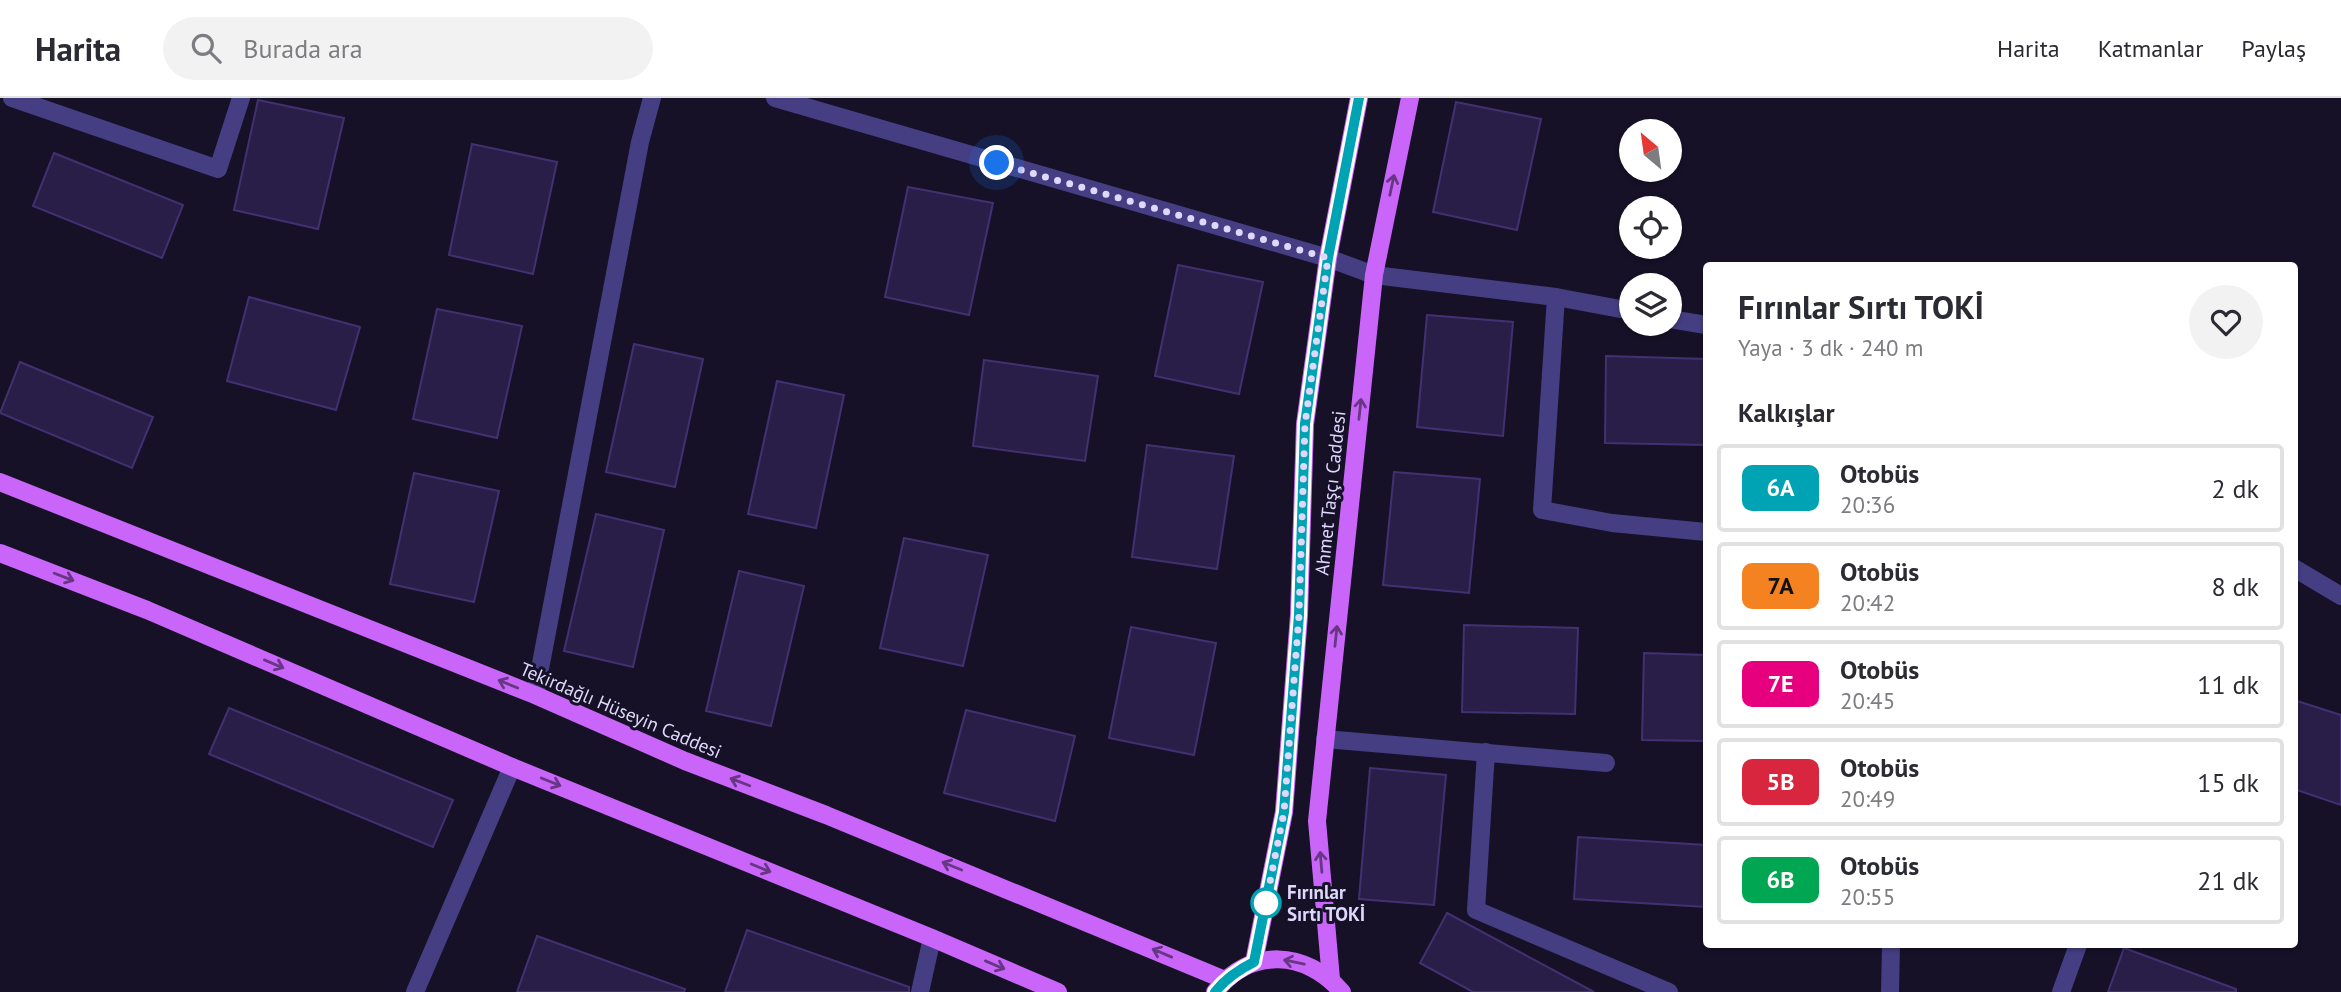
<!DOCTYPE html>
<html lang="tr">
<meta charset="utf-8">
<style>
body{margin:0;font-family:"PT Sans",sans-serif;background:#f2f2f3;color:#2b2b33;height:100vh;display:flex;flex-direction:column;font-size:26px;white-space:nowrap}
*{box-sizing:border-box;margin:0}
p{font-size:23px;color:#7c7c81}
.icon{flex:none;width:38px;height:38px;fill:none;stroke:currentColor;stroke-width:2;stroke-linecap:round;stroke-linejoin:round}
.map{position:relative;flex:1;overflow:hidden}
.drawer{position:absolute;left:1703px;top:164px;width:595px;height:686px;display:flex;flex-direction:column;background:#fff;border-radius:7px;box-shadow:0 2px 5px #0004}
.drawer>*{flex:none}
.badge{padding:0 14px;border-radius:10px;font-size:24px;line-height:46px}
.needle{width:46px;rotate:331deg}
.tools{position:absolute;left:1619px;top:21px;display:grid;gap:14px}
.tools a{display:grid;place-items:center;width:63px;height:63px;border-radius:50%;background:#fff;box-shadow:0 2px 5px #0004;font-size:35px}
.you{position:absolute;width:35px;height:35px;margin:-18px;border:5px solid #fff;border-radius:50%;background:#1a73e8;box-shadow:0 0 0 10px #1a73e833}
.map>.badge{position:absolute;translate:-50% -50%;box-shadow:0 0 0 4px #fff}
h2{padding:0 35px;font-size:26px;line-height:63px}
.round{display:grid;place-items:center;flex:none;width:74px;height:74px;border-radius:37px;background:#f2f2f3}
.headline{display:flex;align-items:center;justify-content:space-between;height:119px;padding:0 35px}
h1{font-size:33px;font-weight:600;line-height:52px}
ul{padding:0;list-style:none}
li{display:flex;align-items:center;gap:21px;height:88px;margin:0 14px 10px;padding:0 21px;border:4px solid #e1e1e2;border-radius:7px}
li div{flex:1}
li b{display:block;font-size:26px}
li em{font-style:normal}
li .badge{min-width:77px;font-weight:700;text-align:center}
header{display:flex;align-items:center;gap:42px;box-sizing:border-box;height:98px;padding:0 35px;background:#fff;border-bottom:2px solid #e1e1e2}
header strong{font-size:33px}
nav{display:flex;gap:38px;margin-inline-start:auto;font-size:24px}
.search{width:490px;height:63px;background:#f2f2f3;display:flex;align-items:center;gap:18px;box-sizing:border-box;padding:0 24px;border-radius:38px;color:#7c7c81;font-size:26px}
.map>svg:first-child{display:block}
.building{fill:#291e47;stroke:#423172;stroke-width:2}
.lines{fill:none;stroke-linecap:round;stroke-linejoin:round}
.minor{stroke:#453e83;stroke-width:18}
.major{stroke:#c965f8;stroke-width:18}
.oneway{stroke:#673785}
.line-casing{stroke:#fff;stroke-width:16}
.line{stroke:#00a3b4;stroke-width:10}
.walk{stroke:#dfd8fd;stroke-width:7;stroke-dasharray:0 12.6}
.stop-dot{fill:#fff;stroke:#00a3b4;stroke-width:3.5}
.labels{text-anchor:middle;stroke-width:6;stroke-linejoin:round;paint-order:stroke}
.street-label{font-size:19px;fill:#dfd8fd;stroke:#161127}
.stop-label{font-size:19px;font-weight:bold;fill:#dfd8fd;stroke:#161127;text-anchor:start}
</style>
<header>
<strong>Harita</strong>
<div class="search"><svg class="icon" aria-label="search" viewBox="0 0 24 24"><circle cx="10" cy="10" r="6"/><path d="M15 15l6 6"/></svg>Burada ara</div>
<nav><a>Harita</a><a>Katmanlar</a><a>Paylaş</a></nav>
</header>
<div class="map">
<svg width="2341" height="894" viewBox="0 0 2341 894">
<rect width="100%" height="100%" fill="#161127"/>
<g class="building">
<polygon points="258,2 344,20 318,131 234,112"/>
<polygon points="1456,4 1541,21 1517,132 1433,114"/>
<polygon points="472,46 557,64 533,176 449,157"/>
<polygon points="54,55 183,107 162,160 33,108"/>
<polygon points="908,89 993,105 969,217 885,199"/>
<polygon points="1178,167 1263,184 1239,296 1155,278"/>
<polygon points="249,199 360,229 336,312 227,283"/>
<polygon points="437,211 522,228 497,340 413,321"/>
<polygon points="1427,217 1513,224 1503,338 1417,329"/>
<polygon points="634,246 703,261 675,389 606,374"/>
<polygon points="1606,258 1706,261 1706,347 1605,345"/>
<polygon points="984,262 1098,278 1085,363 973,348"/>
<polygon points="20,264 153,319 132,370 0,315"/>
<polygon points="777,283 844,297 816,430 748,416"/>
<polygon points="1147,347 1234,358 1217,471 1132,459"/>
<polygon points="1394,374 1480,381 1469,495 1383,487"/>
<polygon points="414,375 499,393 474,504 390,486"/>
<polygon points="596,416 664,432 633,569 564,553"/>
<polygon points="904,440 988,457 963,568 880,550"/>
<polygon points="739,473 804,488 771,628 706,613"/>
<polygon points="1464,527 1578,530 1575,616 1462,614"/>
<polygon points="1131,529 1216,545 1194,657 1109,640"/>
<polygon points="1644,555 1706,557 1706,643 1642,642"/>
<polygon points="2294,602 2341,617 2341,707 2294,691"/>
<polygon points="229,610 453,702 433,749 209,656"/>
<polygon points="966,612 1075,638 1055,723 944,695"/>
<polygon points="1370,670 1446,677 1434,807 1359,801"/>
<polygon points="1578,739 1706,747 1706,809 1574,801"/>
<polygon points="1447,815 1594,894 1473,894 1420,865"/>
<polygon points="747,832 909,889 909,894 725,894"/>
<polygon points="537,838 685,891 684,894 517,894"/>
<polygon points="2124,850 2236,891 2236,894 2108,894"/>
</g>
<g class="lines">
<g class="minor">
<polyline points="12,0 218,71 241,0"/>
<polyline points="775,0 1328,160 1374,177 1556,199 1631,213"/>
<polyline points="1556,199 1542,412 1612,425 1706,434"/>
<polyline points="1670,221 1706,227"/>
<polyline points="2294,470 2341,498"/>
<polyline points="535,597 640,44 652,0"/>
<polyline points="1325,641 1606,665"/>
<polyline points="1486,654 1476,812 1669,894"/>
<polyline points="415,894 512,669"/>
<polyline points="920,894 932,840"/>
<polyline points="1890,894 1891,847"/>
<polyline points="2061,894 2078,847"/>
</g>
<g class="major">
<polyline points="0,384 535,597 685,663 826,717 1225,882"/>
<polyline points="0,455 147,512 512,669 932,840 1058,894"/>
<polyline points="1254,864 1284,714 1299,517 1305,326 1328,160 1359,0"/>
<polyline points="1331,881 1317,723 1374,177 1410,0"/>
<path d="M1215 894C1250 849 1306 852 1342 894"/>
</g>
</g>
<defs><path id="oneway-shaft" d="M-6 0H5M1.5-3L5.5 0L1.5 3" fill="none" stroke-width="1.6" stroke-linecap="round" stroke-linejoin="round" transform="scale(1.75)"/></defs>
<g class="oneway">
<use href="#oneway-shaft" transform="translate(1392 87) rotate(-78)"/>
<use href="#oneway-shaft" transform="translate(1360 311) rotate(-84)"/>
<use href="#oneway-shaft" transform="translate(64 479) rotate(21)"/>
<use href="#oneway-shaft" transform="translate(1336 538) rotate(-84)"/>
<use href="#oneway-shaft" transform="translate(274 566) rotate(23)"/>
<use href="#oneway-shaft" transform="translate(508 586) rotate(-158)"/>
<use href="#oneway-shaft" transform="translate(551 684) rotate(22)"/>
<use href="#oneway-shaft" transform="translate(740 684) rotate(-159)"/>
<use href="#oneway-shaft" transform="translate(1321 764) rotate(-95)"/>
<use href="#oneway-shaft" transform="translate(952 768) rotate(-158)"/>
<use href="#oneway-shaft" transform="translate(761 770) rotate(22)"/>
<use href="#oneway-shaft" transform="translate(1162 855) rotate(-157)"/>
<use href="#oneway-shaft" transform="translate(1294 864) rotate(-168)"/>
<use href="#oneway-shaft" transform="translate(995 867) rotate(23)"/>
</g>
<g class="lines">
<g class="line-casing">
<path id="line" d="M1215 894C1226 880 1238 872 1254 864L1284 714 1299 517 1305 326 1328 160 1359 0"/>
</g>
<use href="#line" class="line"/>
<polyline class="walk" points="997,65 1328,160 1305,326 1299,517 1284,714 1264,814 1266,805"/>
</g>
<circle class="stop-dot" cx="1266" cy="805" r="14"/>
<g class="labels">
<g class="street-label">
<text transform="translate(1330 395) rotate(-84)" y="7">Ahmet Taşçı Caddesi</text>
<text transform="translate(621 612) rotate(23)" y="7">Tekirdağlı Hüseyin Caddesi</text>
</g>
<g class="stop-label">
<text x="1287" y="801">Fırınlar<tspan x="1287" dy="22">Sırtı TOKİ</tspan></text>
</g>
</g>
</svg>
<div class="tools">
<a><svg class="needle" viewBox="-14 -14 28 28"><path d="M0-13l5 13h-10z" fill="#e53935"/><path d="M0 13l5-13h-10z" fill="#7c7c81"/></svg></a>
<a><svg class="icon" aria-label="locate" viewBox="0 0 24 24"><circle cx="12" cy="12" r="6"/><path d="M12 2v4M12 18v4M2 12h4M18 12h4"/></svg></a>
<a><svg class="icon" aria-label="layers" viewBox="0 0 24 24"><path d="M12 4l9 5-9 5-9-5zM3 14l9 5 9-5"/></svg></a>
</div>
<div class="you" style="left:997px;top:65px"></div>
<section class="drawer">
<div class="headline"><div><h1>Fırınlar Sırtı TOKİ</h1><p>Yaya · 3 dk · 240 m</p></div><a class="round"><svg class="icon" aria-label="heart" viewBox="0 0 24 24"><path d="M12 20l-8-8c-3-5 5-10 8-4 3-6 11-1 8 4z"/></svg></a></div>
<h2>Kalkışlar</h2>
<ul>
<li><span class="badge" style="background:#00a3b4;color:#fff">6A</span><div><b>Otobüs</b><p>20:36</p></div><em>2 dk</em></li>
<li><span class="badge" style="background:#f58220;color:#111">7A</span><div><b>Otobüs</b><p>20:42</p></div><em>8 dk</em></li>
<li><span class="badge" style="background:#e6007e;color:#fff">7E</span><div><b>Otobüs</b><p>20:45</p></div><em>11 dk</em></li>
<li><span class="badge" style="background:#d7263d;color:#fff">5B</span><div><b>Otobüs</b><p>20:49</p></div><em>15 dk</em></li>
<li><span class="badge" style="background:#00a651;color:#fff">6B</span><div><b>Otobüs</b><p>20:55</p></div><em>21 dk</em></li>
</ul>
</section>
</div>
